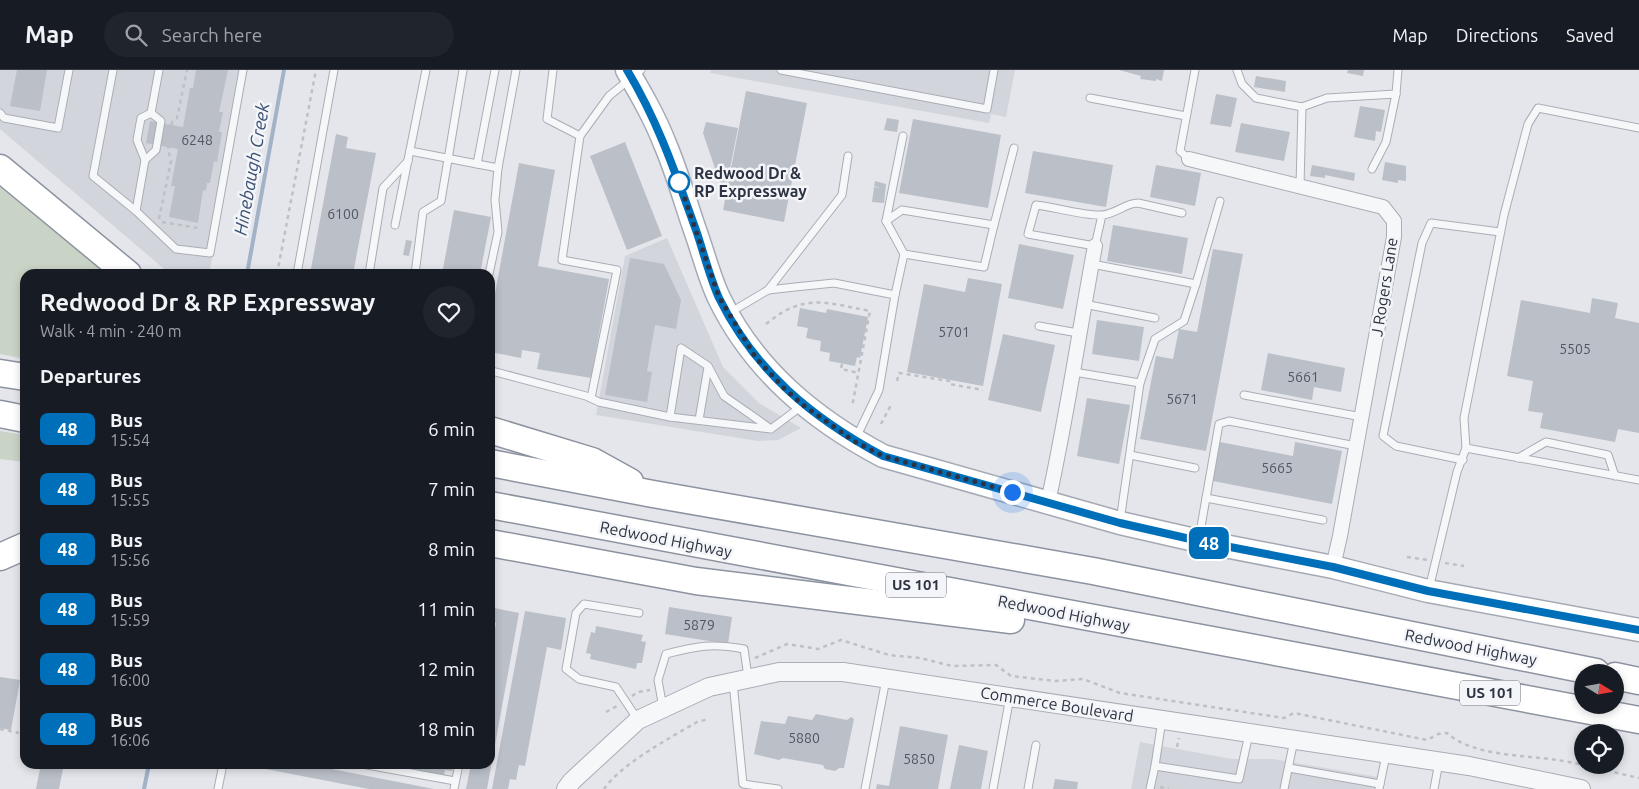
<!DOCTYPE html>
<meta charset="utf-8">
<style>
body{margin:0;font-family:Ubuntu,sans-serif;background:#20242c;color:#f1f3f6;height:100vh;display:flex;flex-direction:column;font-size:19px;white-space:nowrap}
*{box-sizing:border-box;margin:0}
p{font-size:16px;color:#9ea1a6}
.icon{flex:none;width:28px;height:28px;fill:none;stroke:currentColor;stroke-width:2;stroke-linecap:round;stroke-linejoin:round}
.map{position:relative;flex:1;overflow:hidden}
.details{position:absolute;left:20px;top:199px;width:475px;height:500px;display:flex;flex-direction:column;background:#171b24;border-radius:15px;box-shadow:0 2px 8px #0003}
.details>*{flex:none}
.badge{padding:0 10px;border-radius:8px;font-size:18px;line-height:32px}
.needle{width:32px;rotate:101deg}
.fabs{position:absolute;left:1574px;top:594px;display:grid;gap:10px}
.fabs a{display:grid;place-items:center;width:50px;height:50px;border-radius:50%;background:#171b24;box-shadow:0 2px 8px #0003;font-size:25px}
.you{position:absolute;width:25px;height:25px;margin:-12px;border:4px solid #fff;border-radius:50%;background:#1a73e8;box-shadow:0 0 0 8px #1a73e833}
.map>.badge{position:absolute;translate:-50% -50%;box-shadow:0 0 0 2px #fff}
h2{padding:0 20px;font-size:19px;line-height:45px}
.round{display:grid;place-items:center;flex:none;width:52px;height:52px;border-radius:26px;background:#20242c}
.headline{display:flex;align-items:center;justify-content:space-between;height:85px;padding:0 20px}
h1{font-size:24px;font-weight:700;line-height:38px}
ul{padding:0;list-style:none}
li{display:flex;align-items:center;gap:15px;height:60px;padding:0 20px}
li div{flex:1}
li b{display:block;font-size:19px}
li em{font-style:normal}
li .badge{min-width:55px;font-weight:700;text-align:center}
header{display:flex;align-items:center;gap:30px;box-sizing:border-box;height:70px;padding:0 25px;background:#171b24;border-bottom:1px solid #363941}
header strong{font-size:24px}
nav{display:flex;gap:28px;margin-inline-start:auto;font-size:18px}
.search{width:350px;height:45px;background:#20242c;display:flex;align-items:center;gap:12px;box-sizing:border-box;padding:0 18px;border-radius:28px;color:#9ea1a6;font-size:19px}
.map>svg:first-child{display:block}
.built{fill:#d2d5dc}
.green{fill:#c9d4c6}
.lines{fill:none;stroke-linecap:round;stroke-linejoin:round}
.stream{stroke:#a2b2c7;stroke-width:4}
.building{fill:#bbbfc7}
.service-casing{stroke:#a9adb5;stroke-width:9}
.minor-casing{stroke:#a9adb5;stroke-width:16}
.tertiary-casing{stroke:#a9adb5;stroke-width:20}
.primary-casing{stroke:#a4aab5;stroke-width:25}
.motorway-casing{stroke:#8c93a0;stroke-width:29}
.path{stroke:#bec0c6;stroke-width:2.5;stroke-dasharray:4 4;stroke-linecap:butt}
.service{stroke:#f6f7f9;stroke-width:7}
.minor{stroke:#f6f7f9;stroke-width:14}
.tertiary{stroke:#f6f7f9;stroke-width:18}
.primary{stroke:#fff;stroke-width:22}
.motorway{stroke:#fff;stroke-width:26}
.line-casing{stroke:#fff;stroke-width:11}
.line{stroke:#006fba;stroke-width:8}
.walk{stroke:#2d3342;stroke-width:5;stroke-dasharray:0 9}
.stop-dot{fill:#fff;stroke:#006fba;stroke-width:2.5}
.labels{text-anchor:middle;stroke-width:5;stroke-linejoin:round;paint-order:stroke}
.number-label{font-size:14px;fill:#505663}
.shield{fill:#f3f5f8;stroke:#686d79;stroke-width:1}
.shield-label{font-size:15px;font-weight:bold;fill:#2d3342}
.stop-label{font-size:16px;font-weight:bold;fill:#2d3342;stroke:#f3f5f8;text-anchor:start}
.street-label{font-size:16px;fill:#2d3342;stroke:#f3f5f8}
.water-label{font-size:18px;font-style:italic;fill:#3a5073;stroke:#f3f5f8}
</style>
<header>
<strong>Map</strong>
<div class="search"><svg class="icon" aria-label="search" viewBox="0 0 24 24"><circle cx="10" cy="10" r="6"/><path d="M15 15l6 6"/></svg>Search here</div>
<nav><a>Map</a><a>Directions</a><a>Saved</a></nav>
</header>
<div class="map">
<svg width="1639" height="719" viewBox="0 0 1639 719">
<rect width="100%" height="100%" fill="#e4e6eb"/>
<g class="built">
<polygon points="0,0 247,0 209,204 170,204 0,59"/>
<polygon points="711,0 1015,0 1006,47 991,44 989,53 710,3"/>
<polygon points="667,168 723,297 759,333 801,358 778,370 758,371 596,345 625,186"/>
<polygon points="1140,672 1232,689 1273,689 1384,708 1382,719 1131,719"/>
</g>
<g class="green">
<polygon points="0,115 110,204 25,204 25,289 0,284"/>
<polygon points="0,361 25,365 25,392 0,389"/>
</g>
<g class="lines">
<g class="stream">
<polyline points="247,204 284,0"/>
<polyline points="144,719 149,694"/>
</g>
</g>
<g class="building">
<polygon points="17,0 47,0 40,41 10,36"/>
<polygon points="196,0 228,0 219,42 223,42 219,62 222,62 217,92 214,91 210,113 207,113 206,121 203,120 198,153 169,147 175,116 171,116 178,79 146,73 150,51 183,57 190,18 193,18"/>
<polygon points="1119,0 1164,0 1162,11 1156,9 1156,11 1140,9 1141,6"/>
<polygon points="1348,0 1364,0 1363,6 1347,3"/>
<polygon points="1256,6 1286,11 1285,22 1254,17"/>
<polygon points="746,21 807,33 784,152 723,140"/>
<polygon points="1216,24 1237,28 1231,57 1210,54"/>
<polygon points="1360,36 1385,40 1381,62 1376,61 1375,71 1354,67"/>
<polygon points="887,48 899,50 897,62 884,60"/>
<polygon points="913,49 1001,65 988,138 899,123"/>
<polygon points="706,52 738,58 727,114 720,113 703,63"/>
<polygon points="1241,53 1290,62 1284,91 1235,82"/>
<polygon points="336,64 348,67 346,78 376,83 353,204 310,204"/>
<polygon points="625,72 662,166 627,180 590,86"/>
<polygon points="1033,81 1113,95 1106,137 1025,123"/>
<polygon points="1385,92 1406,96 1406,111 1398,110 1398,113 1382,110"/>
<polygon points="519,93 555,100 538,196 609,209 591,308 537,299 540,283 522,280 521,288 490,282 490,251"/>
<polygon points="1156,95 1201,103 1195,136 1150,127"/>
<polygon points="1312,95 1355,103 1354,111 1325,105 1325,108 1310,106"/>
<polygon points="875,111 886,114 884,133 872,132 874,117 881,118 874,116"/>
<polygon points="454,140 491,147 480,204 442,204"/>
<polygon points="1113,155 1188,168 1182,204 1107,191"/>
<polygon points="406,170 412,171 409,186 403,185"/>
<polygon points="1019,174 1074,185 1063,239 1008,228"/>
<polygon points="1213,179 1243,184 1206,381 1140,369 1156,286 1173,289 1179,259 1197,262"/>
<polygon points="630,188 664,194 681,230 676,259 655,255 647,301 652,302 647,332 605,325"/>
<polygon points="968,208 1002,214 983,316 907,302 924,214 965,222"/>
<polygon points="1592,228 1618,233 1615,248 1639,253 1639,363 1618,359 1615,372 1540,358 1543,343 1528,341 1533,311 1507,306 1521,230 1590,243"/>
<polygon points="800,238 826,243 827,239 868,247 860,288 857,287 855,296 829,291 830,283 820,281 821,271 806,268 808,258 797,256"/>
<polygon points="1097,250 1144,257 1139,291 1092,284"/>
<polygon points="1003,264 1055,275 1041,342 988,330"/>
<polygon points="1268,283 1345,298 1341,322 1314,317 1312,330 1261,320"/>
<polygon points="1087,328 1130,335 1119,394 1077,386"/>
<polygon points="1220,372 1293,386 1295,372 1342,381 1332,434 1213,411"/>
<polygon points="490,537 519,543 487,719 466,719 471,694 490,694 490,587 496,553 490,551"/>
<polygon points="669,537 732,547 728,574 665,564"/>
<polygon points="525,541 566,548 561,580 547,577 525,696 519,695 516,710 510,709 508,719 492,719"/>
<polygon points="596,556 643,565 641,571 646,572 642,593 637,593 636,599 590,589 591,584 586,583 591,562 595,563"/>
<polygon points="0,607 20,610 11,660 0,658"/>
<polygon points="816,644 847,650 851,647 854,649 844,698 839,698 835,701 825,699 823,695 783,688 779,690 754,684 761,651 785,654 788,646 812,650"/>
<polygon points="900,656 948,665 938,719 876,719 877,714 889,716"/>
<polygon points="959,675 988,681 981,719 950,719"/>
<polygon points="41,694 64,694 59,719 36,719"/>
<polygon points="240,694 306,694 434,719 369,719"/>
<polygon points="388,694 453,694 452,701 445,700 444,705"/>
<polygon points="1055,709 1078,712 1077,719 1053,719"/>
</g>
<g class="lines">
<g class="service-casing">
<g id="service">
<polyline points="113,0 93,106 136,141"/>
<polyline points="553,0 547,49 580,66"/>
<polyline points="781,0 987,39 994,0"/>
<polyline points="1237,0 1242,14 1256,28 1302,37 1327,28 1396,24 1398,0"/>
<polyline points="1090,28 1186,46"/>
<polyline points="0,43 4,48 58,58 69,0"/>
<polyline points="151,43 141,48 137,70 145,90 136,141 176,179 210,183 243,0"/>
<polyline points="151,43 159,0"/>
<polyline points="410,81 498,98 516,0"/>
<polyline points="1189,89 1180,81 1195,0"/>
<polyline points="145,90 156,80 161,51 151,43"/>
<polyline points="477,94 495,0"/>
<polyline points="1372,99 1386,72 1396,24"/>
<polyline points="1300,116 1302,37"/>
<path d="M1102 145 1095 176 1028 164 1036 135C1054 137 1085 146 1101 145 1115 145 1125 133 1138 133L1182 143"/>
<polyline points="886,151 903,66"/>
<polyline points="395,155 426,0"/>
<polyline points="994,155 1014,78"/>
<polyline points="1092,194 1196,214 1220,131"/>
<polyline points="297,204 334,0"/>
<polyline points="369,204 383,118 408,91"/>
<polyline points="415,204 423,142 441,131 463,0"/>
<polyline points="489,204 498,162 495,130 498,98"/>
<polyline points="768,220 842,125 848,86"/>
<polyline points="895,225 904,184 984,197 994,155 902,140 886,151 904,184"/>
<polyline points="1084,234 1155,248"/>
<polyline points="731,242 768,220 795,217 834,213 895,225 879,320 856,368"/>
<polyline points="1039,256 1078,263"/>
<polyline points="492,301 586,326 599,332 670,347"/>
<polyline points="1074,302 1140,313 1155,269 1184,251 1196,214"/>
<polyline points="1244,325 1362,347"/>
<polyline points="591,328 617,200 562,190 580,66 609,26 641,0"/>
<polyline points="699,350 708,297"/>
<polyline points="771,359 724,326 708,296 681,278 670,347 771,359 803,335"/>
<polyline points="1466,378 1464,348 1504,145 1528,54 1538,38 1639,58"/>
<polyline points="1130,385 1195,398"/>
<polyline points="1518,388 1546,372 1608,385 1615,406"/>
<polyline points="1463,390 1396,376 1383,366 1422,173 1431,153 1500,162"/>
<polyline points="1206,428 1323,450"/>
<polyline points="1120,451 1140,313"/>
<polyline points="1199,468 1219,354 1229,351 1356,376"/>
<polyline points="1429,519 1457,402 1466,378 1639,410"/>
<polyline points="733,612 743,714 778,719"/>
<path d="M663 638 658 610 666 584C697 576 712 573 744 579L748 607"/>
<polyline points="638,650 616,617 579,609 566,599 576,543 584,534 639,543"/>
<polyline points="1162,650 1155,696 1239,709 1249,664"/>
<polyline points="362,694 455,711"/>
<polyline points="1289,698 1380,714"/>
<polyline points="218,719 223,694"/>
<polyline points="454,719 459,694"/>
<polyline points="865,719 886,609"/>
<polyline points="993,719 1010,627"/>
<polyline points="1028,719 1036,675"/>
<polyline points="1150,719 1155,696"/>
<polyline points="1284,719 1294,670"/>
<polyline points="1379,719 1386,685"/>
<polyline points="1434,719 1439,692"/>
</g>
</g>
<g class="minor-casing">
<g id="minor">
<polyline points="1189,89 1383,137 1394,151 1394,167 1340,466 1333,497"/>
<path d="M1048 432C1067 347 1079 261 1095 176"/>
</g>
</g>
<g class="tertiary-casing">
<polyline id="tertiary" points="566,719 572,711 638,650 709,617 779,602 843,602 1469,696 1581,719"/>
</g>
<g class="primary-casing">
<path id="primary" d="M627 0C641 24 655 48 665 74 677 102 685 131 695 160 703 182 709 207 719 228 754 300 813 349 883 386L1120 453 1199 471 1333 497 1428 521 1639 560"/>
</g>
<g class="motorway-casing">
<g id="motorway">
<polyline points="0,98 128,204"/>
<polyline points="0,303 25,307"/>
<polyline points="0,344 25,349"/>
<polyline points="490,360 592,391 630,412"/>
<polyline points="490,393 653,424 1093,501 1596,602"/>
<polyline points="490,435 1639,650"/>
<polyline points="490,473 696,511 1011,550"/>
<polyline points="0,487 25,476"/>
<polyline points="1615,606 1639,611"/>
</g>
</g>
<g class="path">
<polyline points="159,149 171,91 168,80 172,52 177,48 187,0"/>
<polyline points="162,152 198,158"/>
<polyline points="277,204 316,0"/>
<path d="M766 254C805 222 826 233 870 241L852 337"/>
<polyline points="842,294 841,299 859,303"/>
<polyline points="897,311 899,303 949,311 949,314 983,320"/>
<polyline points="881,354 892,333"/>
<polyline points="1407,487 1428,490"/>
<polyline points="1445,493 1464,496"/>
<path d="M755 588 787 574 818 579 841 570 889 585 920 588 952 596 996 595 1011 606 1055 611 1083 609 1120 623 1284 648 1294 643 1427 670 1438 664 1447 663C1472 686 1524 685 1557 690 1584 694 1612 702 1639 708"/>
<polyline points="632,626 638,622 650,620"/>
<polyline points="606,642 617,636"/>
<polyline points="0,659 19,663"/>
<polyline points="1177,677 1179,668"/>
<polyline points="1160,717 1169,719"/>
<path d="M604 719C621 694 670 668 697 652L709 649"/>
</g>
<use href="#service" class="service"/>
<use href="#minor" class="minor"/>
<use href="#tertiary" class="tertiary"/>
<use href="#primary" class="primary"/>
<use href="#motorway" class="motorway"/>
</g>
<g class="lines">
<g class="line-casing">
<path id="line" d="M627 0C659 53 676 105 697 163 704 184 710 208 719 228 755 301 812 348 883 386L1120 453 1199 471 1333 497 1428 521 1639 560"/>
</g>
<use href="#line" class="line"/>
<polyline class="walk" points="679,112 719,227 756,288 784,318 803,335 826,351 854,371 883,386 1012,422"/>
</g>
<circle class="stop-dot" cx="679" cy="112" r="10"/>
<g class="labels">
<g class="number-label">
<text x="197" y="75">6248</text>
<text x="343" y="149">6100</text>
<text x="954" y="267">5701</text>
<text x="1575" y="284">5505</text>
<text x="1303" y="312">5661</text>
<text x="1182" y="334">5671</text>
<text x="1277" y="403">5665</text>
<text x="699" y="560">5879</text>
<text x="804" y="673">5880</text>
<text x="919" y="694">5850</text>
</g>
<g class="shield">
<rect x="886" y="502.5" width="60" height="25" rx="4"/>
<rect x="1460" y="610.5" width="60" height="25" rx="4"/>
</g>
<g class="shield-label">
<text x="916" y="520">US 101</text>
<text x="1490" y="628">US 101</text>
</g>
<g class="stop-label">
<text x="694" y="109">Redwood Dr &amp;<tspan x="694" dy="18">RP Expressway</tspan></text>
</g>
<g class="street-label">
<text transform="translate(1384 217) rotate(-81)" y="6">J Rogers Lane</text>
<text transform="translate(666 469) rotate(11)" y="6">Redwood Highway</text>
<text transform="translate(1064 543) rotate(11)" y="6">Redwood Highway</text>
<text transform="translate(1471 577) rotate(11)" y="6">Redwood Highway</text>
<text transform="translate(1057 634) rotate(9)" y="6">Commerce Boulevard</text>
</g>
<g class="water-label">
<text transform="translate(252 99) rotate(-80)" y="6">Hinebaugh Creek</text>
</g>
</g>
</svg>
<div class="fabs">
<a><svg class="needle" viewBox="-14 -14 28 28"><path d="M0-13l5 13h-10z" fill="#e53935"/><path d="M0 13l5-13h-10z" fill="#9ea1a6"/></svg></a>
<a><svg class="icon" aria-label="locate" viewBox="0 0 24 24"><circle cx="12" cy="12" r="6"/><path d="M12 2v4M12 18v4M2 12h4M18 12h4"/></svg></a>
</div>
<div class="you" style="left:1012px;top:422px"></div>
<b class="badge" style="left:1209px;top:473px;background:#006fba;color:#fff">48</b>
<section class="details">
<div class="headline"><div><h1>Redwood Dr &amp; RP Expressway</h1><p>Walk · 4 min · 240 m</p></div><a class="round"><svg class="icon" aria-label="heart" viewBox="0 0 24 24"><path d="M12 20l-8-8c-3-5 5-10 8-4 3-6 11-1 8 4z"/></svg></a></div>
<h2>Departures</h2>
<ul>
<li><span class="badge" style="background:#006fba;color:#fff">48</span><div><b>Bus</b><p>15:54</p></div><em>6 min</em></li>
<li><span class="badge" style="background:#006fba;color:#fff">48</span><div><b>Bus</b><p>15:55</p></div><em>7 min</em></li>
<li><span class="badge" style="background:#006fba;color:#fff">48</span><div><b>Bus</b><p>15:56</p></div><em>8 min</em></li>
<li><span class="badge" style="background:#006fba;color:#fff">48</span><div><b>Bus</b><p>15:59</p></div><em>11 min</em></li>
<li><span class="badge" style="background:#006fba;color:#fff">48</span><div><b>Bus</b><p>16:00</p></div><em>12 min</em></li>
<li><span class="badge" style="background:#006fba;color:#fff">48</span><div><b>Bus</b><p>16:06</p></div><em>18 min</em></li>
</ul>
</section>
</div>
